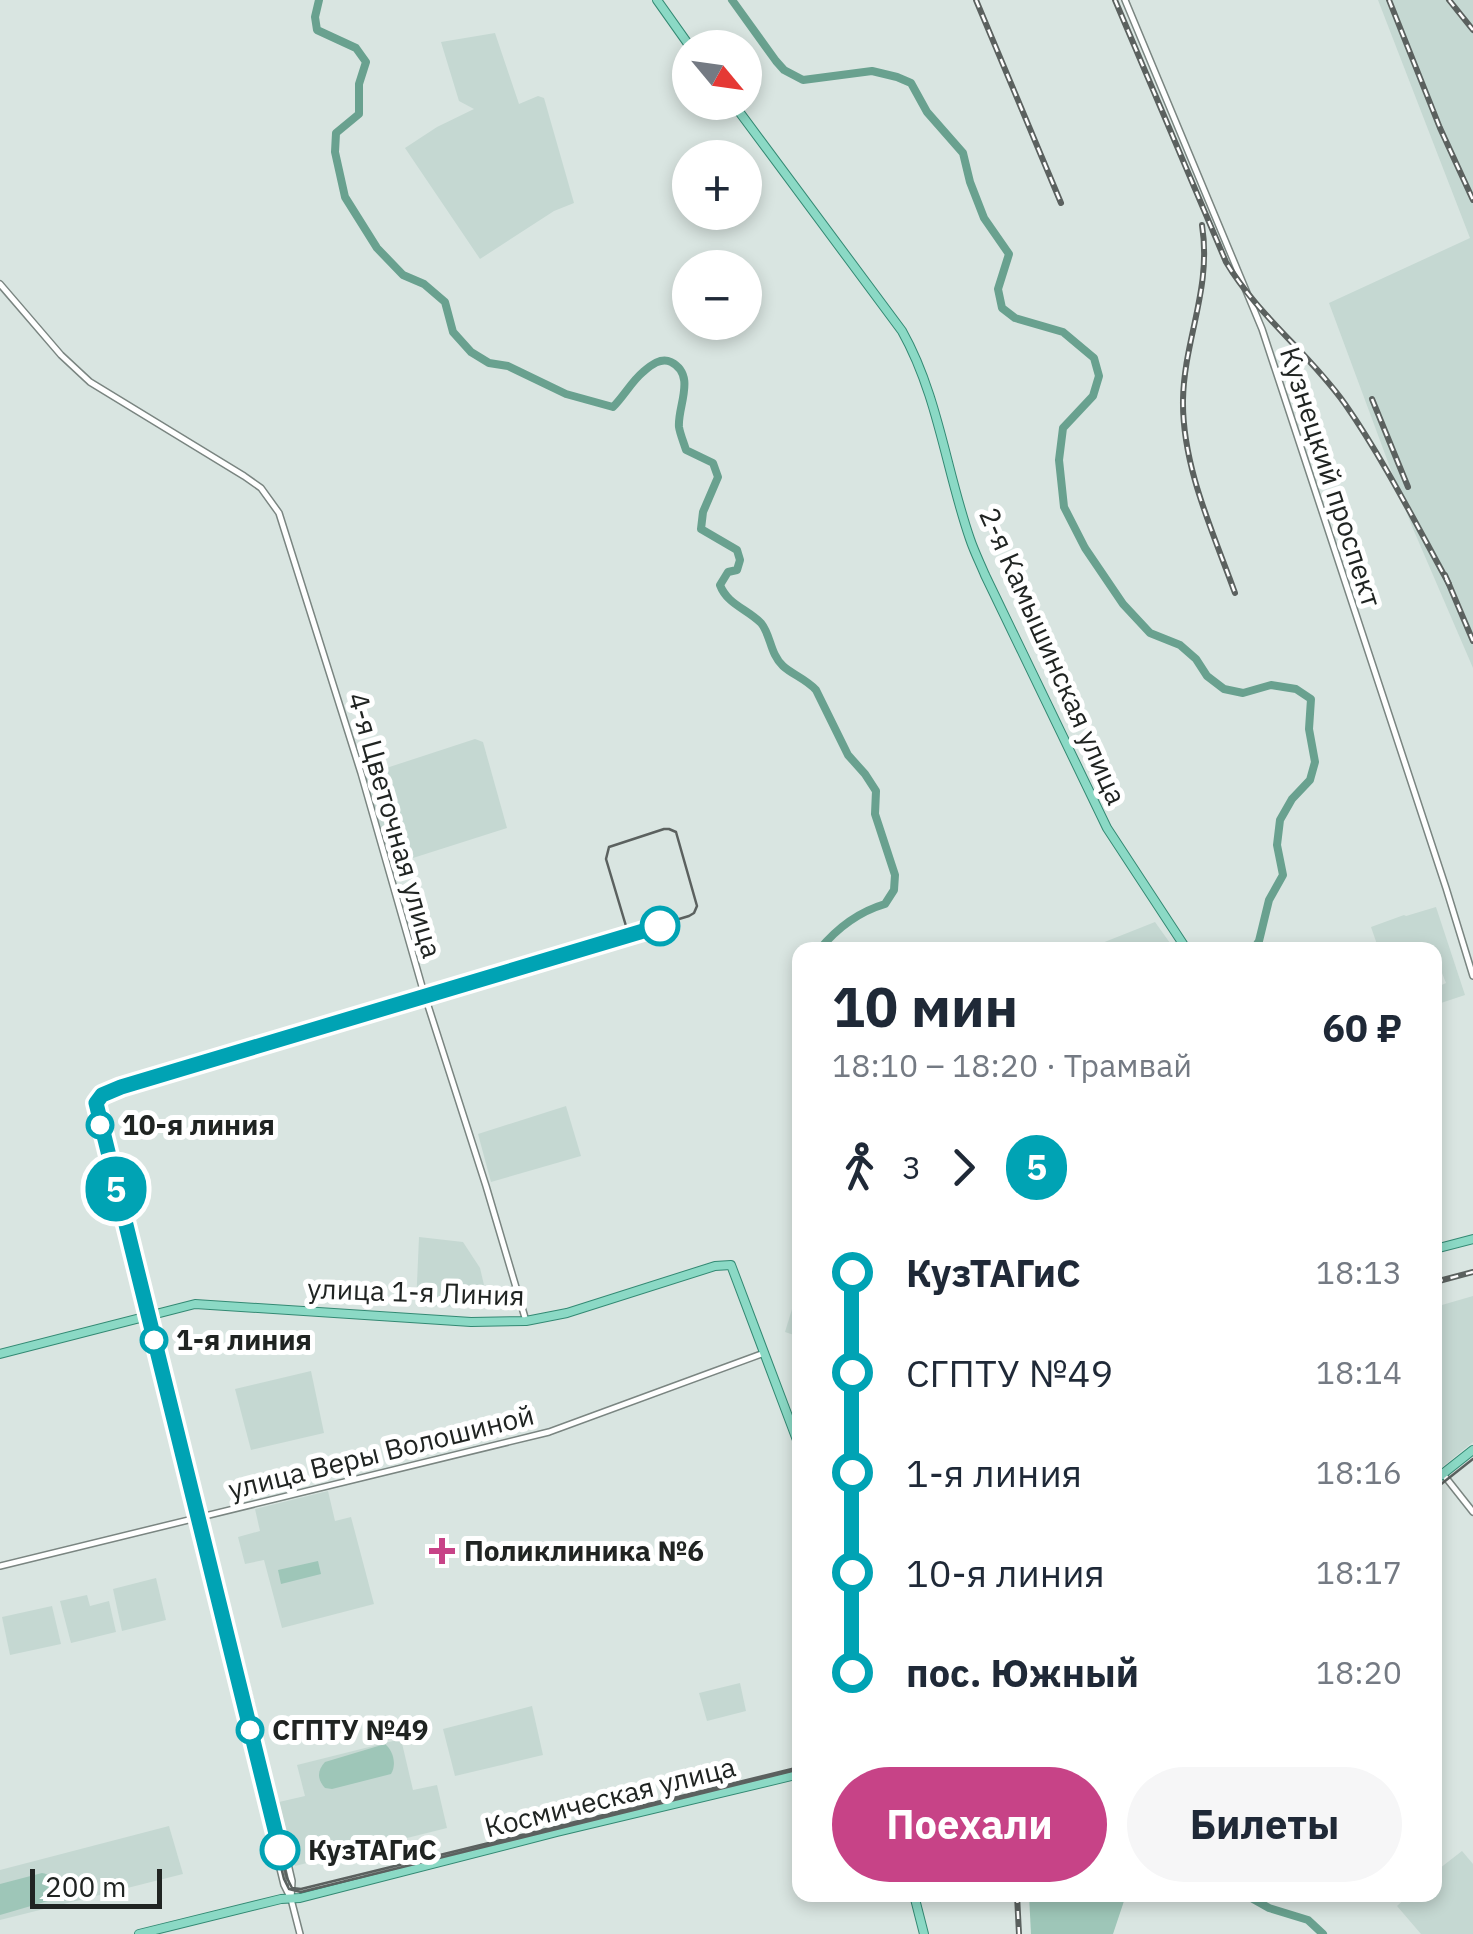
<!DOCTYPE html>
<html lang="ru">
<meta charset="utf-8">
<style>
body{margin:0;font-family:"IBM Plex Sans",sans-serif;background:#f6f6f7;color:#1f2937;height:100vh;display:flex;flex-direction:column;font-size:38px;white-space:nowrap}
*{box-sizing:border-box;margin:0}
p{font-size:32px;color:#747a83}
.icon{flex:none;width:55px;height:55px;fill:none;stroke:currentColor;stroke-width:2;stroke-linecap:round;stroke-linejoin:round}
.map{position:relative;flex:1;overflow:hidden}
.details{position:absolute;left:792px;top:942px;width:650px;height:960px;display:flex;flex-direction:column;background:#fff;border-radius:20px;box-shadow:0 5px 15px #0003}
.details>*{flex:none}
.badge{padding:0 20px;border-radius:32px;font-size:35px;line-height:65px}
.needle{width:65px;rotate:119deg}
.tools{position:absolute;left:672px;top:30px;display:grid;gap:20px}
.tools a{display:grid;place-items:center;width:90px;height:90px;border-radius:50%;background:#fff;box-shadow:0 5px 15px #0003;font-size:50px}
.scale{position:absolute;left:30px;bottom:25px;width:132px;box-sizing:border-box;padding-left:10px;border:5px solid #202422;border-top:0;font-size:28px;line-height:35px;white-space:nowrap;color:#202422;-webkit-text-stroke:8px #fff;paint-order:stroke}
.map>.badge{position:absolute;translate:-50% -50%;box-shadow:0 0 0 5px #fff}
.legs{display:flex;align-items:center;gap:15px;height:110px;padding:0 40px;font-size:32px}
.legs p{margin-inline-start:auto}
.head{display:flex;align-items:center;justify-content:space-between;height:170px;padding:0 40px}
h1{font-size:55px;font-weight:800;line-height:75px}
.button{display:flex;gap:20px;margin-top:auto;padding:20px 40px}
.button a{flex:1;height:115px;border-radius:60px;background:#c74387;color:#fff;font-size:40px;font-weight:800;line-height:115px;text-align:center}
.button a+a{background:#f6f6f7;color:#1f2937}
ul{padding:0 40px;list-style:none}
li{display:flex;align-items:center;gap:35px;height:100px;font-size:38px}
li i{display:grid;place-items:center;width:15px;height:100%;margin:0 12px;background:currentColor}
li i::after{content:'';width:25px;height:25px;margin:-12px;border:8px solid;border-radius:50%;background:#fff}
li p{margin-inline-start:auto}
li:first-child i{background:linear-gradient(#0000 50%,currentColor 0)}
li:last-child i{background:linear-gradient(currentColor 50%,#0000 0)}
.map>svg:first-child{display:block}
.built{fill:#c5d8d2}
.green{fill:#9ec6b8}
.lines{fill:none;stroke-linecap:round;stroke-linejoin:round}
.river{stroke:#69a18f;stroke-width:8}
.minor-casing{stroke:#7a8581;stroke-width:8}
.major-casing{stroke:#338973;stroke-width:10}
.minor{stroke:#fff;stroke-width:5}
.major{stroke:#8bd9c5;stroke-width:8}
.tram{stroke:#5b615f;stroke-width:2.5}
.rail-casing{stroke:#5b615f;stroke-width:6}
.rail{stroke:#fff;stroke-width:2.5;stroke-dasharray:8;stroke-linecap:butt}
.line-1-casing{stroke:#fff;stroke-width:22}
.line-1{stroke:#00a3b4;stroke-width:15}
.stop-1-dot{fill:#fff;stroke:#00a3b4;stroke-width:5}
.poi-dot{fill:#c74387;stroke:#fff;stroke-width:4}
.labels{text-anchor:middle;stroke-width:10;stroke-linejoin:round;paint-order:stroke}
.street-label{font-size:28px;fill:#202422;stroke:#fff}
.stop-label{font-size:28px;font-weight:bold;fill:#202422;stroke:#fff;text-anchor:start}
.poi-label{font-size:28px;font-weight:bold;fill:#202422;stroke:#fff;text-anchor:start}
</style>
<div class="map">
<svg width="1473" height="1934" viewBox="0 0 1473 1934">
<rect width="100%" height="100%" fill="#d9e5e1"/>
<g class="built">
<polygon points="1378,0 1473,0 1473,668 1411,524 1329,303 1470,238"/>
<polygon points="495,33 519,104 538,96 544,98 574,203 554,211 480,259 405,148 437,127 474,109 459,101 441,42"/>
<polygon points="475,739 483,742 507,828 391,865 365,775"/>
<polygon points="1436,907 1465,995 1435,1005 1435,988 1446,983 1438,963 1435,963 1435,950 1379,950 1371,927 1404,915 1406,916"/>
<polygon points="1155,922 1175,950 1074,950 1097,945"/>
<polygon points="566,1106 581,1156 491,1182 478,1134"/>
<polygon points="419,1237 463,1242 480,1268 484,1285 482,1307 416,1306"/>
<polygon points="800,1283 800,1337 785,1332"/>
<polygon points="1473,1296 1473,1442 1435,1473 1435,1307"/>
<polygon points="311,1371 324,1433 251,1450 235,1389"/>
<polygon points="328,1491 335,1521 351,1517 374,1604 282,1628 264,1560 245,1564 238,1537 260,1531 255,1509"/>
<polygon points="156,1578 166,1620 122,1631 113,1589"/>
<polygon points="87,1595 90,1606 109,1601 116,1632 71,1643 60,1601"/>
<polygon points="52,1606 61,1644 10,1655 2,1617"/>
<polygon points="740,1683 746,1711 707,1721 699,1693"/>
<polygon points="532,1706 543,1755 455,1776 443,1729"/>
<polygon points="401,1739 413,1790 437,1785 447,1828 295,1866 279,1802 305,1796 297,1765"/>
<polygon points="169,1826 183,1874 0,1920 0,1870"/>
<polygon points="1462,1851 1473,1864 1473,1934 1421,1934 1397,1906 1409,1895 1435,1895 1435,1872"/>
</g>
<g class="green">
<polygon points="318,1561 321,1574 281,1584 278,1570"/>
<path d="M385 1744C393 1750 397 1765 391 1774L332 1789 325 1788C317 1779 317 1771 325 1762Z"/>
<path d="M42 1873C57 1875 57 1892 48 1901L0 1915V1884Z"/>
<polygon points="1029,1895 1126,1895 1113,1934 1031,1934"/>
</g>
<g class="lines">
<g class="river">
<path d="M319 0 315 17 317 30 356 48 366 62 359 84V114L336 133 335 152 345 197 377 248 403 275 424 284 445 302 453 332 471 352 489 363 508 366 566 394 613 407C624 396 632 381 643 372 651 365 661 357 671 362 697 375 677 407 679 427 680 434 684 443 686 450L713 463 718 477 703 512 701 529 737 550 740 560 737 570 728 572 720 585C727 604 747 609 761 623 771 635 770 654 783 666 793 675 806 679 816 690L848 755 865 774 876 791 875 814 895 875 894 890 885 904C858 912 837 928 819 950"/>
<polyline points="732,0 776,61 784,70 803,80 872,71 897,77 911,83 927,112 963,153 970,182 984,218 1009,254 998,289 1002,308 1015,318 1063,332 1094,358 1099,376 1093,396 1063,428 1059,460 1064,507 1085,548 1123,604 1150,633 1180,645 1196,659 1207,676 1224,689 1243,693 1271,685 1296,689 1311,699 1309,729 1315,762 1310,780 1292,799 1280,820 1277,845 1283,875 1269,900 1259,941 1253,950"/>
<polyline points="1246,1895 1269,1908 1308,1920 1323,1934"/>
</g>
<g class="minor-casing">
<g id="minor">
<polyline points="1125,0 1262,329 1446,888 1473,976"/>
<polyline points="0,284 61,355 90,382 244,476 261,488 279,513 361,773 423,990 486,1186 526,1321"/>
<polyline points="153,1314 251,1705 292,1881 291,1899"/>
<polyline points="1443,1474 1473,1512"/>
<polyline points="194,1517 284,1885 291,1899 300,1934"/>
<polyline points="0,1566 549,1432 764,1353"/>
</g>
</g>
<g class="major-casing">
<g id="major">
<polyline points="657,0 691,48"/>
<path d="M732 102 902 331C938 395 946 470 970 539 974 551 980 563 985 575L1107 828 1187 950"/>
<polyline points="1435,1249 1473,1239"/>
<polyline points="0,1354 195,1304 471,1322 526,1321 567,1313 715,1266 731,1265 800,1448"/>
<polyline points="1435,1480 1473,1450"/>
<polyline points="914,1895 924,1934"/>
<polyline points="139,1934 281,1899 300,1898 557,1832 800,1774"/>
</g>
</g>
<use href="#minor" class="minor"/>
<use href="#major" class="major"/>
<g class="tram">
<polyline points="1435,1489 1473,1459"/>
<path d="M800 1767 301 1889 292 1888 287 1878 96 1108C97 1094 110 1092 121 1087L689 916 694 913 697 906 676 832 669 829H664L609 847 606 859 626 926 617 936 109 1089 97 1096 93 1109 284 1879 289 1889 301 1892 800 1769"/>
</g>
<g class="rail-casing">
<g id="rail">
<polyline points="976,0 1061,203"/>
<path d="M1115 0 1226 262C1258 316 1309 353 1345 404 1384 460 1416 524 1449 584"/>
<polyline points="1389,0 1440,128 1473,200"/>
<polyline points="1449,0 1473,30"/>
<path d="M1202 225C1212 289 1184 339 1183 400 1182 466 1213 532 1235 593"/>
<polyline points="1372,399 1408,487"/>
<polyline points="1445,575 1473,641"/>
<polyline points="1435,1282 1473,1272"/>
<polyline points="1017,1895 1019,1934"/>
</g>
</g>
<use href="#rail" class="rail"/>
</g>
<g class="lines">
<g class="line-1-casing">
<polyline id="line-1" points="280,1850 96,1103 102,1095 121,1087 660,926"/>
</g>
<use href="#line-1" class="line-1"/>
</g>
<g class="stop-1-dot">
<circle cx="660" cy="926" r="18"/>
<circle cx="100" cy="1125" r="12"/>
<circle cx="154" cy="1340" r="12"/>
<circle cx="250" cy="1730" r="12"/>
<circle cx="280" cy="1850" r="18"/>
</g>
<path class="poi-dot" d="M437 1536h10v10h10v10h-10v10h-10v-10h-10v-10h10z"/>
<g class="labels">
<g class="street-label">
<text transform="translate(1331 477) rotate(72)" y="10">Кузнецкий проспект</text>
<text transform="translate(1053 656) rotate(66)" y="10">2-я Камышинская улица</text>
<text transform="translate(395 825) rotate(74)" y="10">4-я Цветочная улица</text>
<text transform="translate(416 1292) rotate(2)" y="10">улица 1-я Линия</text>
<text transform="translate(381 1452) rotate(-14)" y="10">улица Веры Волошиной</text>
<text transform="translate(610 1797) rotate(-14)" y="10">Космическая улица</text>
</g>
<g class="stop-label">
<text x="122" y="1135">10-я линия</text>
<text x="176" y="1350">1-я линия</text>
<text x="272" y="1740">СГПТУ №49</text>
<text x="308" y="1860">КузТАГиС</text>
</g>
<g class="poi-label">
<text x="464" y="1561">Поликлиника №6</text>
</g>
</g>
</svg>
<div class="tools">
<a><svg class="needle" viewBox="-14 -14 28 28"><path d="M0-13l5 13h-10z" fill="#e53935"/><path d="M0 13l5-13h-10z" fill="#747a83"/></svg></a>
<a>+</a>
<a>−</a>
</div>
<div class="scale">200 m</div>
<b class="badge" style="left:116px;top:1189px;background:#00a3b4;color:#fff">5</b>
<section class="details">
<div class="head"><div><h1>10 мин</h1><p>18:10 – 18:20 · Трамвай</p></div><b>60 ₽</b></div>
<div class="legs"><svg class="icon" aria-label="walk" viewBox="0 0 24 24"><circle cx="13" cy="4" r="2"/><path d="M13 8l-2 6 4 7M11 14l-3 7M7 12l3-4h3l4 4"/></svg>3<svg class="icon" aria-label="forward" viewBox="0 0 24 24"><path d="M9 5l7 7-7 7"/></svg><b class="badge" style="background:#00a3b4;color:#fff">5</b></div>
<ul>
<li><i style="color:#00a3b4"></i><b>КузТАГиС</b><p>18:13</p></li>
<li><i style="color:#00a3b4"></i><span>СГПТУ №49</span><p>18:14</p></li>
<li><i style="color:#00a3b4"></i><span>1-я линия</span><p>18:16</p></li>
<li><i style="color:#00a3b4"></i><span>10-я линия</span><p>18:17</p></li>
<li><i style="color:#00a3b4"></i><b>пос. Южный</b><p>18:20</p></li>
</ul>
<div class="button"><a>Поехали</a><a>Билеты</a></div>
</section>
</div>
